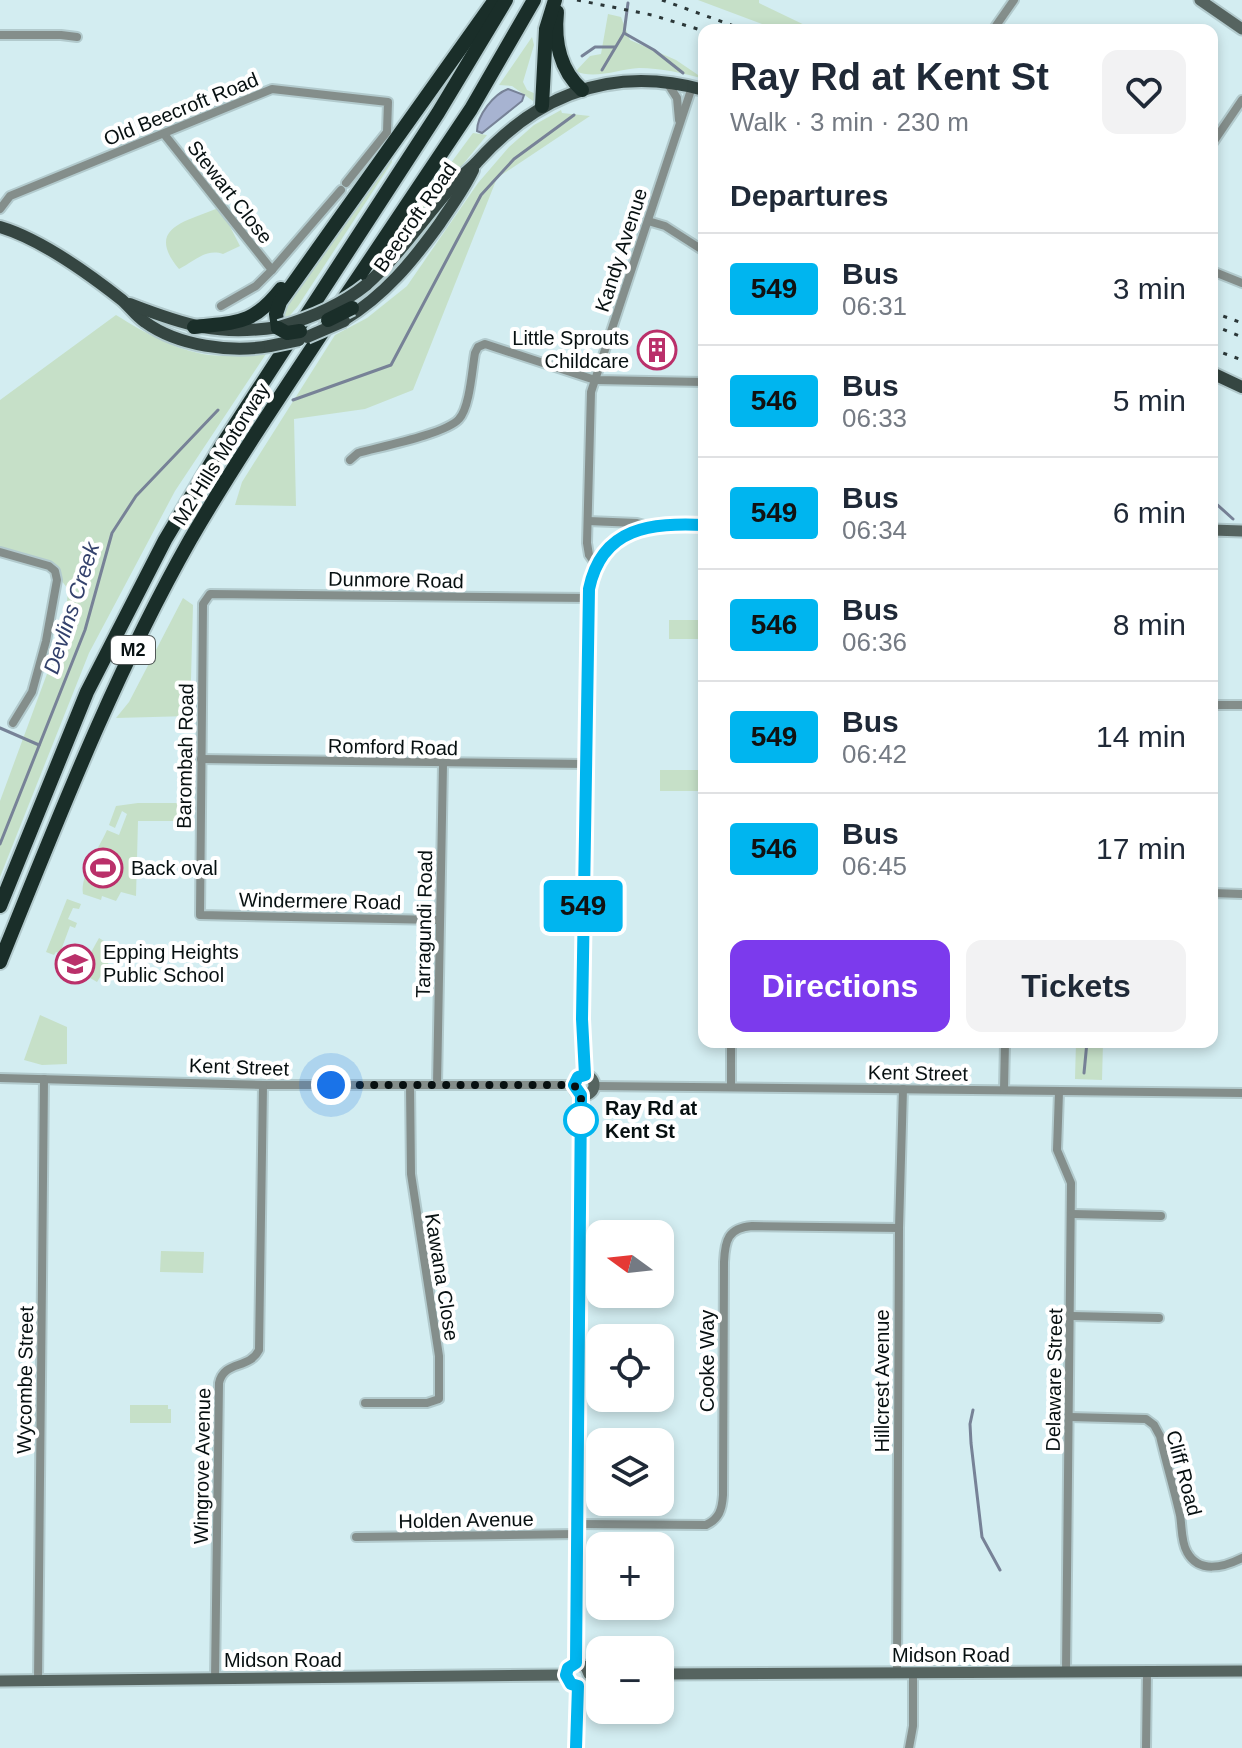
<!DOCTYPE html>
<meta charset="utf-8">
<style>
body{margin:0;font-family:Helvetica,sans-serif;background:#f2f2f3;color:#1f2937;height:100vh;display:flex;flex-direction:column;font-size:30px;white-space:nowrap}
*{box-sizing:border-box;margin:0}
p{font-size:26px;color:#747a83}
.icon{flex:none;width:44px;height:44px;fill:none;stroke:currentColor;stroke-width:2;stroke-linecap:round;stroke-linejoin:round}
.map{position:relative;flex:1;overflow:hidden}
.details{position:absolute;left:698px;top:24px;width:520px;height:1024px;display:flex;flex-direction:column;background:#fff;border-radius:16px;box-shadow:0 4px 12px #0003}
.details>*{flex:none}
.badge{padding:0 16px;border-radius:6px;font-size:28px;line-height:52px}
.needle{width:52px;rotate:285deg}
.controls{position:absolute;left:586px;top:1220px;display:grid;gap:16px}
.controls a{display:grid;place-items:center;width:88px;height:88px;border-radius:16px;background:#fff;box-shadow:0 4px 12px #0003;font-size:40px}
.you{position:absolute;width:40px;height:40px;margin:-20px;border:6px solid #fff;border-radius:50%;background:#1a73e8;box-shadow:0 0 0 12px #1a73e833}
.map>.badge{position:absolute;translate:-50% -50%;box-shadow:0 0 0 4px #fff}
h2{padding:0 32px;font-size:30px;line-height:72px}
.round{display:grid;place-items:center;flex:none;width:84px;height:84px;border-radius:16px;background:#f2f2f3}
.overview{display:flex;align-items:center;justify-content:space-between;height:136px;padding:0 32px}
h1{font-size:38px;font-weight:700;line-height:60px}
.primary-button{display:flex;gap:16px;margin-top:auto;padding:16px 32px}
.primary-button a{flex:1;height:92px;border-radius:16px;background:#7c3aed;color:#fff;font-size:32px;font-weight:700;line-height:92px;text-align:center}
.primary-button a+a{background:#f2f2f3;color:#1f2937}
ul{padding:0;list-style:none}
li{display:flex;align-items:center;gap:24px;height:112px;padding:0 32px;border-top:2px solid #e0e1e3}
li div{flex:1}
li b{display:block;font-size:30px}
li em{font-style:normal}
li .badge{min-width:88px;font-weight:700;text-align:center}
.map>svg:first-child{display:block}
.green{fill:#c6e0c8}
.water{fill:#a7b3d1;stroke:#778297;stroke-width:2}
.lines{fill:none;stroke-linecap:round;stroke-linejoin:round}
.stream{stroke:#778297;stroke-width:3}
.street-casing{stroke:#b2cacd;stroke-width:12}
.secondary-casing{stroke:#b2cacd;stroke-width:15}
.primary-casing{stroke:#b2cacd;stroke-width:16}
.highway-casing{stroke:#b2cacd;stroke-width:18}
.street{stroke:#848e8b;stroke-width:8}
.secondary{stroke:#566460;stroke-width:11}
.primary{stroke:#354642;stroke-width:12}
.highway{stroke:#1a2e29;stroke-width:14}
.rail{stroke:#2b3738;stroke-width:3;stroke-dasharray:4 8;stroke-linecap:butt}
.primary-bridge-casing{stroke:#b2cacd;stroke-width:16;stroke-linecap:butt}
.highway-bridge-casing{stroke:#b2cacd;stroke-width:18;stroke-linecap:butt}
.primary-bridge{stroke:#354642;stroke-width:12}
.highway-bridge{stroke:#1a2e29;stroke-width:14}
.line-casing{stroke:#fff;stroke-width:18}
.line{stroke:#00b5ef;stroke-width:12}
.walk{stroke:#071011;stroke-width:8;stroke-dasharray:0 14.4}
.stop-dot{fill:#fff;stroke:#00b5ef;stroke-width:4}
.labels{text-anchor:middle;stroke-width:8;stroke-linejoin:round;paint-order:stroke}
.shield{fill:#fff;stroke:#515858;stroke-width:2}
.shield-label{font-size:18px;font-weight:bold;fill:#071011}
.street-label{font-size:20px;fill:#071011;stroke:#fff}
.poi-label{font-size:20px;fill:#071011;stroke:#fff;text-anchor:start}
.stop-label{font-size:20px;font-weight:bold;fill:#071011;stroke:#fff;text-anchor:start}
.water-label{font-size:22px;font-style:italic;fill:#33416c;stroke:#fff}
</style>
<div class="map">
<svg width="1242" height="1748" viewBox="0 0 1242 1748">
<rect width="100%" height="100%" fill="#d3edf1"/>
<g class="green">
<polygon points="698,0 759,0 759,3 815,30 778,30"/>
<path d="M608 14 621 17 630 40 676 60 704 79C683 73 661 68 639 68 620 69 593 80 576 71L590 56 601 54Z"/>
<polygon points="532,37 534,45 523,82 527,90 538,95 533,101 512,86 499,85"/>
<polygon points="561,110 562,113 590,116 497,178 413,390 365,409 294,419 296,506 235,505 242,482 335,335 367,318 407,286 478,183 509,147 534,125"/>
<polygon points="473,133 487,135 382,263 422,202"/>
<polygon points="392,158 392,162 298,306 286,320 282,320 285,305 292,294"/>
<path d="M220 207 240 246 223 254C206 248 195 261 179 269 143 226 190 221 220 207Z"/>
<path d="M116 315C145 333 175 350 209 355 227 357 248 354 266 354L175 491 89 653 0 877V801L65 625 68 589 53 570 0 550V400Z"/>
<polygon points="183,598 193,605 190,716 116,718 129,702"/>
<rect x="669" y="620" width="34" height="19"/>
<rect x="660" y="770" width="38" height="21"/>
<path d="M138 803H188V821H138L136 896 121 892 116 901 102 896 101 900 83 894C80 875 99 848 107 830L119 835 127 814 122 811 115 828 109 825 116 806Z"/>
<polygon points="67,899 81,904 79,909 73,908 68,919 77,923 75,928 70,926 60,953 56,952 54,955 46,952"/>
<polygon points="99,938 117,949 97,982 80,972"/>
<polygon points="40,1015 67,1027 67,1064 42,1065 24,1060"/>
<polygon points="1076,1042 1103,1042 1102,1080 1075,1079"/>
<polygon points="161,1251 204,1252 203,1273 160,1272"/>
<polygon points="130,1405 168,1405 168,1409 171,1409 171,1423 130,1423"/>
</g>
<path class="water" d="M508 89 524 95 522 101 482 133 477 131C477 115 494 94 508 89Z"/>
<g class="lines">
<g class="stream">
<polyline points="624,33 654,50 683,73"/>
<polyline points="582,56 595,47 615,47"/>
<polyline points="602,70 624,33 628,3"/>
<polyline points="703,104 704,105"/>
<polyline points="293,400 391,365 481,195 514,159 574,115"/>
<polyline points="1212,500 1233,519"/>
<polyline points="0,728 39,745"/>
<polyline points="0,844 85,630 112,533 136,496 218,410"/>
<polyline points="1084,1073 1087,1042"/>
<polyline points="973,1410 970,1424 971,1443 982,1537 1000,1570"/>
</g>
<g class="street-casing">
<g id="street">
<polyline points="993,30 1014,0"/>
<polyline points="0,35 61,35 77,37"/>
<polyline points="668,84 677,98 679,120"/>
<polyline points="164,134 272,270"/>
<polyline points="1212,144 1242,100"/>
<polyline points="0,209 10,196 272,89 388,102 387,132 346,183"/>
<polyline points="648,221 665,226 704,251"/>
<polyline points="1212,271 1242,283"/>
<polyline points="221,306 256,286 272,270 341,190"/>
<path d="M350 460 358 453C379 447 446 434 459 419 470 407 472 369 475 353L478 347 485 344 595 380 704 382"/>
<polyline points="588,521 637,523 648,526"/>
<polyline points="0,552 49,566 55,571 57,580 46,641 32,692 13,723"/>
<polyline points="597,566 589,555 587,543 591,392 692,87"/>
<polyline points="1212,705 1242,705"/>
<polyline points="201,759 585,764"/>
<polyline points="1212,893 1242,894"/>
<polyline points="439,920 200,915 203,604 210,594 588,598"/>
<polyline points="0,1078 263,1085 574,1085"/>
<polyline points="437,1085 443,764"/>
<polyline points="595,1086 1242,1093"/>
<polyline points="731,1087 731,1042"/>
<polyline points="1004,1090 1005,1042"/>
<polyline points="1059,1092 1057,1150 1071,1183 1066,1672"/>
<polyline points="1072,1214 1161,1216"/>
<polyline points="1072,1316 1159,1318"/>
<polyline points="365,1403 427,1403 439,1399 439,1356 411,1174 410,1085"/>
<path d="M1070 1417 1146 1419 1154 1425 1160 1436C1166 1462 1174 1489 1180 1515 1182 1526 1181 1542 1187 1552 1199 1574 1224 1567 1242 1558"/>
<path d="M577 1524 706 1525C719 1519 722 1510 723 1495L724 1262C725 1240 728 1228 752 1226L899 1228"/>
<polyline points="356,1537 577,1534"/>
<polyline points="897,1673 899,1228 903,1089"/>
<path d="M215 1679 219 1383C224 1360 249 1370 259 1350L263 1085"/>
<polyline points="38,1681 44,1079"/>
<polyline points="909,1748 913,1726 913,1673"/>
<polyline points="1146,1748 1147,1672"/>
</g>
</g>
<g class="secondary-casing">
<g id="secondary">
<polyline points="1200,0 1242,29"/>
<polyline points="1212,530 1242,531"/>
<circle cx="584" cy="1085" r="10"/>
<path d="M585 1075 582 1019 590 582C608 525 654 524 704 525"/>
<polyline points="576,1663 581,1095"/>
<polyline points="576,1663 586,1667 589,1674"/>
<polyline points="660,1674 1242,1671"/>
<polyline points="0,1681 566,1675"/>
<polyline points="576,1748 578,1686"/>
</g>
</g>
<g class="primary-casing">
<g id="primary">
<path d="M0 227C41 239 89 274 122 300 130 307 136 316 145 322 178 346 231 353 270 346"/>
<path d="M366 285C400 255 425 216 455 183 461 175 471 169 477 162 538 94 613 65 704 90"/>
<path d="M130 304C187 326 218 336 279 327"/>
<path d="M344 320C385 295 412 262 440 223 452 205 464 189 473 170"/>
<polyline points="1212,373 1242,387"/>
</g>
</g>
<g class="highway-casing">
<g id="highway">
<path d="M557 12C554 41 560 70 582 90"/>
<polyline points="542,106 546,29 555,0"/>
<polyline points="341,303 471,109 534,0"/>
<path d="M194 327C237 322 253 325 281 289"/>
<polyline points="278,328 276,314 280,302 495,0"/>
<polyline points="0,906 87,692 165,540 220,448 438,113 506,0"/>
<path d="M0 962C58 819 114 674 190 540 233 466 281 395 328 324"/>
</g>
</g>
<use href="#street" class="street"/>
<use href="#secondary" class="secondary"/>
<use href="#primary" class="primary"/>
<use href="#highway" class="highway"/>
<g class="rail">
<polyline points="577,0 652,15 704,31"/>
<polyline points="662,0 745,30"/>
<polyline points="1212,312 1242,323"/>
<polyline points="1212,325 1242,337"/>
<polyline points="1212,349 1242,360"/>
</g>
<g class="primary-bridge-casing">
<g id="primary-bridge">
<path d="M279 327C311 318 340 306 366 285"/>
<polyline points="307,337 344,321"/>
<polyline points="270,346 299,340"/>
</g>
</g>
<g class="highway-bridge-casing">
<g id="highway-bridge">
<polyline points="328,320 352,308"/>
<polyline points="278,328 287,333 300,331"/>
</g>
</g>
<use href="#primary-bridge" class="primary-bridge"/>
<use href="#highway-bridge" class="highway-bridge"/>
</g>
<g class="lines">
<g class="line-casing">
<path id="line" d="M576 1748 578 1686 571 1684 566 1675 568 1668 576 1663 581 1095 574 1085 578 1077 585 1075 582 1019 589 589C602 526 652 523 704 525"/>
</g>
<use href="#line" class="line"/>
<polyline class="walk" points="331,1085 574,1085 581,1095 581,1127 581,1120"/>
</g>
<defs>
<g id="building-ring" transform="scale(2)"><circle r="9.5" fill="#fff" stroke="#ba306a" stroke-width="1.5"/><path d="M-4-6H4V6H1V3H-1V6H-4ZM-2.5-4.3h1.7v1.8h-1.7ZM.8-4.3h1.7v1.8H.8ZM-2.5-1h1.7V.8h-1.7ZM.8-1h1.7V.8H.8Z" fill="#ba306a"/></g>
<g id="stadium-ring" transform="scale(2)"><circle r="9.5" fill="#fff" stroke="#ba306a" stroke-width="1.5"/><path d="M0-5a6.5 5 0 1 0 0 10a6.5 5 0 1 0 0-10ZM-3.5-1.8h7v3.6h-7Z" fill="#ba306a"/></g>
<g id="school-ring" transform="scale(2)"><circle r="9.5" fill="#fff" stroke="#ba306a" stroke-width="1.5"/><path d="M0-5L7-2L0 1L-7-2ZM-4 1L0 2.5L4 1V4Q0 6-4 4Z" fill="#ba306a"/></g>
</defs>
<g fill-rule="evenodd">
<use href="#building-ring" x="657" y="350"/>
<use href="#stadium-ring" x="103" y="868"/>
<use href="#school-ring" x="75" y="964"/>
</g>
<circle class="stop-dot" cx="581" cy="1120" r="16"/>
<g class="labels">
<rect class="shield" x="111" y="636" width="44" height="28" rx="6"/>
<g class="shield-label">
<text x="133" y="656">M2</text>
</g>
<g class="street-label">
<text transform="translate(181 109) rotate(-22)" y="7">Old Beecroft Road</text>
<text transform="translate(230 192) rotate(52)" y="7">Stewart Close</text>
<text transform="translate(415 217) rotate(-55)" y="7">Beecroft Road</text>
<text transform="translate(621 250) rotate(-72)" y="7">Kandy Avenue</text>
<text transform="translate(221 454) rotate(-58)" y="7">M2 Hills Motorway</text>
<text transform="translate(396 580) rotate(1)" y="7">Dunmore Road</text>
<text transform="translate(393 747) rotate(1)" y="7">Romford Road</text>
<text transform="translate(185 756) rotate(-89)" y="7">Barombah Road</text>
<text transform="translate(320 901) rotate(1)" y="7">Windermere Road</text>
<text transform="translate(424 924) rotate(-89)" y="7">Tarragundi Road</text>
<text transform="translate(239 1067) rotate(2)" y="7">Kent Street</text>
<text transform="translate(918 1073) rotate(1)" y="7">Kent Street</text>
<text transform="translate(442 1277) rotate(81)" y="7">Kawana Close</text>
<text transform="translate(707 1361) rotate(-90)" y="7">Cooke Way</text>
<text transform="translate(25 1380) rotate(-89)" y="7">Wycombe Street</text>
<text transform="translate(1054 1380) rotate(-89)" y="7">Delaware Street</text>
<text transform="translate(882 1381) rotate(-90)" y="7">Hillcrest Avenue</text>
<text transform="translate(202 1466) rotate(-89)" y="7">Wingrove Avenue</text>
<text transform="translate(1184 1473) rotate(75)" y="7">Cliff Road</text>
<text transform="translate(466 1520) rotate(-1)" y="7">Holden Avenue</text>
<text x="951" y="1662">Midson Road</text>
<text x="283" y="1667">Midson Road</text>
</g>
<g class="poi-label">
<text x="629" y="345" text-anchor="end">Little Sprouts<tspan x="629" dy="23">Childcare</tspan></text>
<text x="131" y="875">Back oval</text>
<text x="103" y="959">Epping Heights<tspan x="103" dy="23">Public School</tspan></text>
</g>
<g class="stop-label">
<text x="605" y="1115">Ray Rd at<tspan x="605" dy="23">Kent St</tspan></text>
</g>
<g class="water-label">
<text transform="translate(71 608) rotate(-72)" y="8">Devlins Creek</text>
</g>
</g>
</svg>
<div class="controls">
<a><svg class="needle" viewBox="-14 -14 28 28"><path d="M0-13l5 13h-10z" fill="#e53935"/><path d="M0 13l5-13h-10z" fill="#747a83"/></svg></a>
<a><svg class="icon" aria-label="locate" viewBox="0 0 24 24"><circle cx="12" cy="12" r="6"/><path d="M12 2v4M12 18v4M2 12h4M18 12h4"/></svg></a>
<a><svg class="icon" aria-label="layers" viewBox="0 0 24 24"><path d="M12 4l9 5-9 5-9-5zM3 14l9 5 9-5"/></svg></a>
<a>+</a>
<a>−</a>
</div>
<div class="you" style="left:331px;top:1085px"></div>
<b class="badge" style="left:583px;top:906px;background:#00b5ef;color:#111">549</b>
<section class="details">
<div class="overview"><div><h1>Ray Rd at Kent St</h1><p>Walk · 3 min · 230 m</p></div><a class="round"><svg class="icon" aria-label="heart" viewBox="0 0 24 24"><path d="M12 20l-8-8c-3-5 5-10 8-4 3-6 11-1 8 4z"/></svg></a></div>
<h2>Departures</h2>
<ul>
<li><span class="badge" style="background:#00b5ef;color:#111">549</span><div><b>Bus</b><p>06:31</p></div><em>3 min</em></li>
<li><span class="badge" style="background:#00b5ef;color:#111">546</span><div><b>Bus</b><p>06:33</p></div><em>5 min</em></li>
<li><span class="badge" style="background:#00b5ef;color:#111">549</span><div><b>Bus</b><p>06:34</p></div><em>6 min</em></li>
<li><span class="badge" style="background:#00b5ef;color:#111">546</span><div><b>Bus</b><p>06:36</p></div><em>8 min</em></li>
<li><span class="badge" style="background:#00b5ef;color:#111">549</span><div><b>Bus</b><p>06:42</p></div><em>14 min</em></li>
<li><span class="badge" style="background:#00b5ef;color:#111">546</span><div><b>Bus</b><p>06:45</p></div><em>17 min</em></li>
</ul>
<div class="primary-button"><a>Directions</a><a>Tickets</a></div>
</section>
</div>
